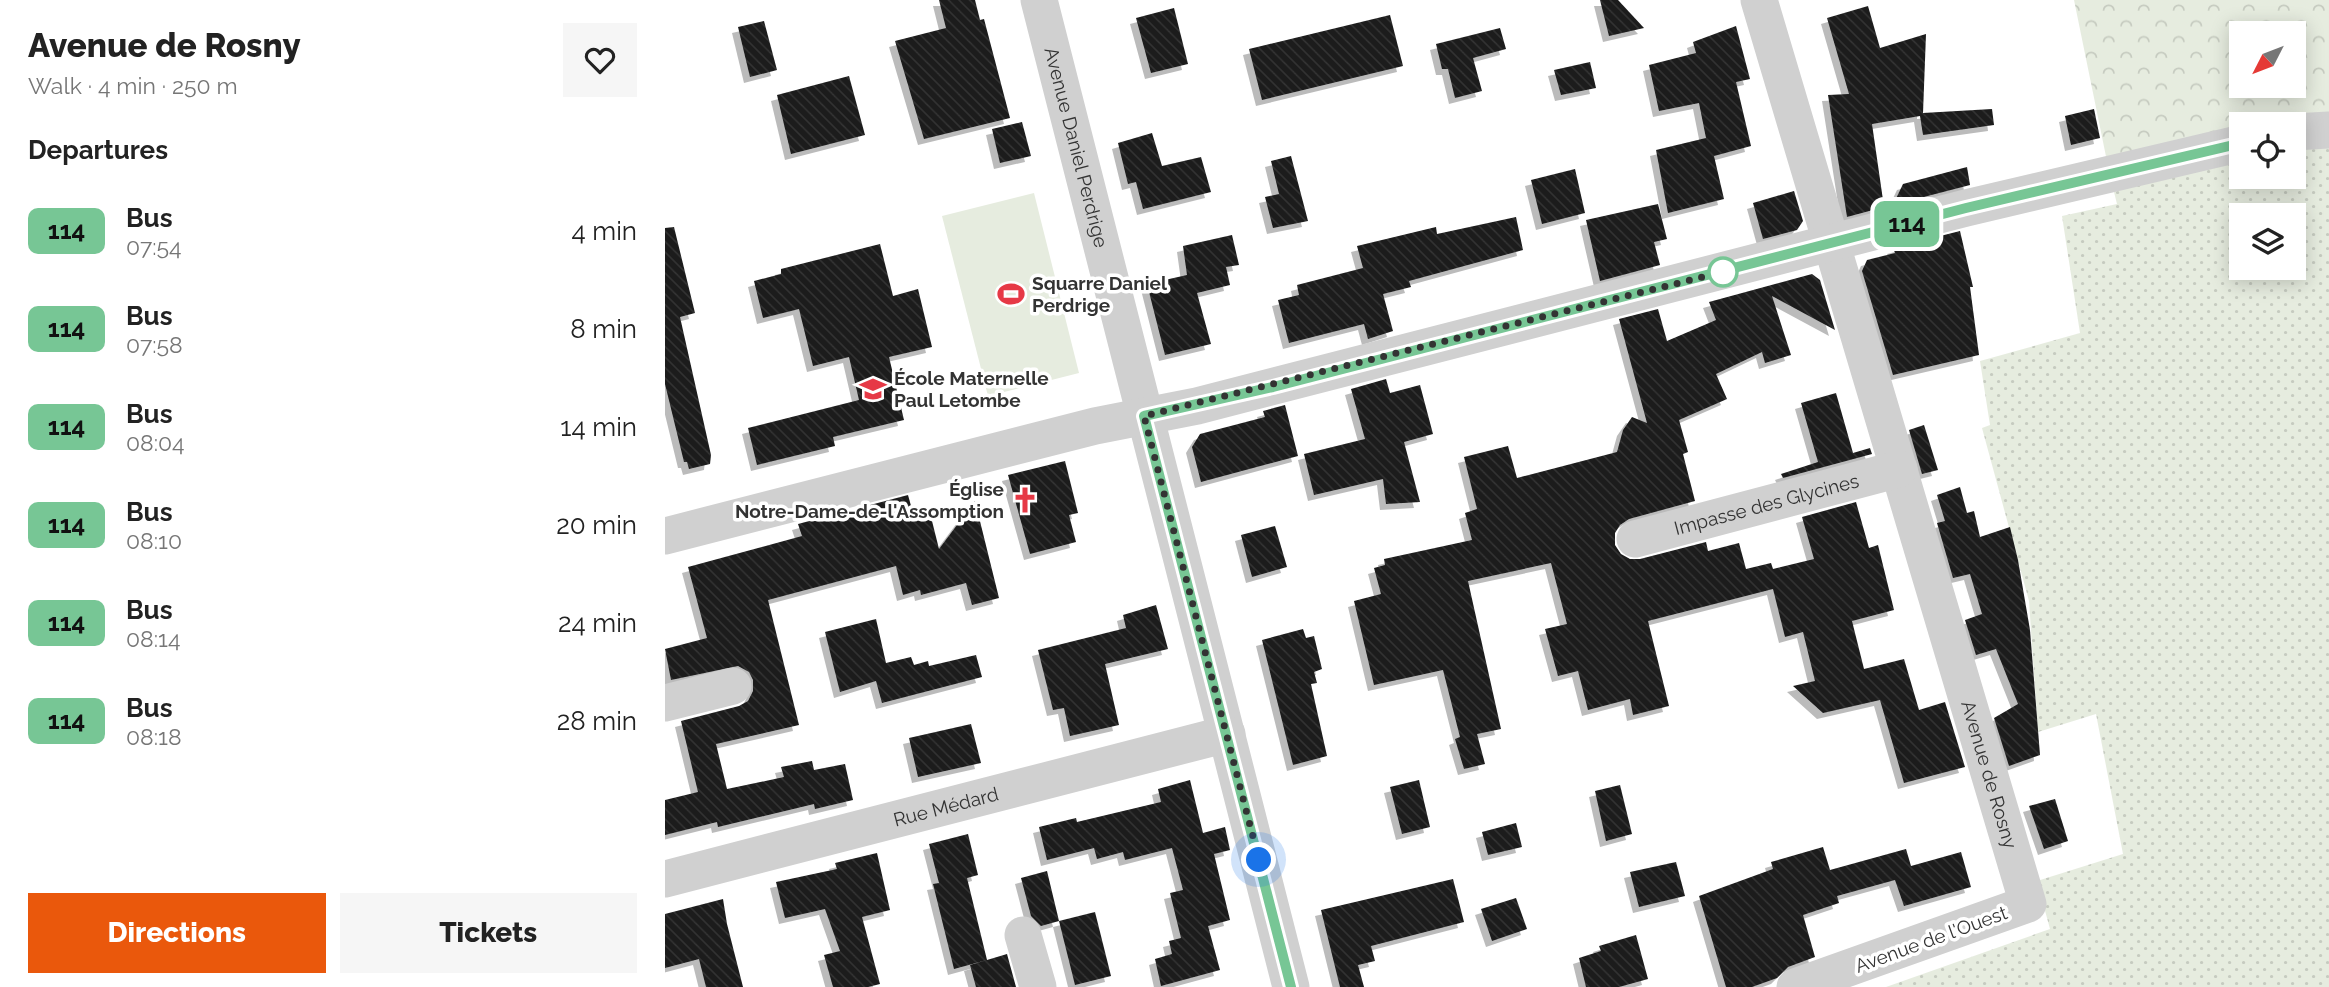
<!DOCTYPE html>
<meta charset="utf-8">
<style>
body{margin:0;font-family:Raleway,sans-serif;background:#f6f6f6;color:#222;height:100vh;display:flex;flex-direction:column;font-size:26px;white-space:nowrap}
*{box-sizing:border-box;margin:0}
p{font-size:23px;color:#767676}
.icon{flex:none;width:38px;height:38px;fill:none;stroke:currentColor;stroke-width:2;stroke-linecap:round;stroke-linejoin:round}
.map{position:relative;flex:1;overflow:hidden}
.drawer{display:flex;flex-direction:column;background:#fff;width:665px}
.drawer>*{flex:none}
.badge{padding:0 14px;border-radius:10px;font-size:24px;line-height:46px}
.needle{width:46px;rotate:228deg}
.controls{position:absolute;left:1564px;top:21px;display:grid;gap:14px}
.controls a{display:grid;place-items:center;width:77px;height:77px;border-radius:0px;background:#fff;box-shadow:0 4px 18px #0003;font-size:35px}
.you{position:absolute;width:35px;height:35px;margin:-18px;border:5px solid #fff;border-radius:50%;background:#1a73e8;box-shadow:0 0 0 10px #1a73e833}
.map>.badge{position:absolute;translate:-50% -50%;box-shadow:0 0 0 4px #fff}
h2{padding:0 28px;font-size:26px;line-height:63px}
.round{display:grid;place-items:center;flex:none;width:74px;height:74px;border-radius:0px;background:#f6f6f6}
.head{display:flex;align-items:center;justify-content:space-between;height:119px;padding:0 28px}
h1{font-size:33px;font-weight:800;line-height:52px}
.action{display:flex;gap:14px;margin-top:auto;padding:14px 28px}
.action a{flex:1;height:80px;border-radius:0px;background:#ea580c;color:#fff;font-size:28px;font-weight:800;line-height:80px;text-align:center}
.action a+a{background:#f6f6f6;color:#222}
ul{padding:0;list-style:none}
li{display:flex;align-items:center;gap:21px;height:98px;padding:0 28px}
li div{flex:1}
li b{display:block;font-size:26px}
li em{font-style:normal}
li .badge{min-width:77px;font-weight:700;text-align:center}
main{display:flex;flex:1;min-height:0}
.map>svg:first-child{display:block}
.grass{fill:url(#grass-dots);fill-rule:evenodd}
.forest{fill:url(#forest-crowns);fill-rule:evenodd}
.pitch{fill:#e6ecdf}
.building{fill:url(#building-back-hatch);filter:url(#shadow)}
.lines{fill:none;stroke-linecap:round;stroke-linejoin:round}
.minor{stroke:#d0d0d0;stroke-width:37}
.line-casing{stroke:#fff;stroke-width:16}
.line{stroke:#77c695;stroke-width:10}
.walk{stroke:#333;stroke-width:7;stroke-dasharray:0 12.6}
.stop-dot{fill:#fff;stroke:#77c695;stroke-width:3.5}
.labels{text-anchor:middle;stroke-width:7;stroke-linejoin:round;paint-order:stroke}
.street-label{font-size:19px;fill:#333;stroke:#fff}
.poi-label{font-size:19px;font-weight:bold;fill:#333;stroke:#fff;text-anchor:start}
</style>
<main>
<section class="drawer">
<div class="head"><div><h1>Avenue de Rosny</h1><p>Walk · 4 min · 250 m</p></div><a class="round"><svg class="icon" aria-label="heart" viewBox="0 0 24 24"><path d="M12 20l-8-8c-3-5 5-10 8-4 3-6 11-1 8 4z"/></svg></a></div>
<h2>Departures</h2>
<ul>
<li><span class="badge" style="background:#77c695;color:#111">114</span><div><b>Bus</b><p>07:54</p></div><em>4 min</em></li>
<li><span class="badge" style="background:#77c695;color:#111">114</span><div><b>Bus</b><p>07:58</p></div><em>8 min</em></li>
<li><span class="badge" style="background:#77c695;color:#111">114</span><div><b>Bus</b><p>08:04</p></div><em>14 min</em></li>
<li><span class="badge" style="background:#77c695;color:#111">114</span><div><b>Bus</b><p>08:10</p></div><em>20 min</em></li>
<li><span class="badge" style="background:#77c695;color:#111">114</span><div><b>Bus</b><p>08:14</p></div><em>24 min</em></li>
<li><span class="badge" style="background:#77c695;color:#111">114</span><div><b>Bus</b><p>08:18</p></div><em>28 min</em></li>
</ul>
<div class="action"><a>Directions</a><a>Tickets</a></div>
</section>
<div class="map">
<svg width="1664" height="987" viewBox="0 0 1664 987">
<defs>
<pattern id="grass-dots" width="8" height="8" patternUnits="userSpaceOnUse" patternTransform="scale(1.75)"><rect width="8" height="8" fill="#e6ecdf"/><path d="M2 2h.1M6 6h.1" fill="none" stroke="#c6cbc0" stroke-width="1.8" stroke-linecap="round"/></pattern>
<pattern id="forest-crowns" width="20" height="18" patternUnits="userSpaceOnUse" patternTransform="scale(1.75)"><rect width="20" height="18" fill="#e6ecdf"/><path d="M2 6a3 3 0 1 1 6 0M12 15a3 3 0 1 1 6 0" fill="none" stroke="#c6cbc0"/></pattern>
<pattern id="building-back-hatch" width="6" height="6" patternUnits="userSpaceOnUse" patternTransform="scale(1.75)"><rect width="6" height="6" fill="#1a1a1a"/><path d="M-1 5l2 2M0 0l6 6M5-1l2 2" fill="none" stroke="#333"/></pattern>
<filter id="shadow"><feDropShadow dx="-6" dy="6" stdDeviation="0" flood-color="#0004"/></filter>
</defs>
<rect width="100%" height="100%" fill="#fff"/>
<path class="grass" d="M1664 130V987H1221L1385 929 1372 881 1458 854 1431 714 1373 732 1364 601 1317 428 1325 425 1315 361 1415 333 1397 216 1452 204 1445 176 1577 143V177H1629V132ZM1577 215H1629V268H1577Z"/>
<path class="forest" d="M1409 0H1664V130L1629 124H1577V143L1445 176ZM1577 33H1629V86H1577Z"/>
<polygon class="pitch" points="369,193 414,373 323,396 277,216"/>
<g class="building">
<polygon points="274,0 310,0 315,20 319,19 345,118 259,139 230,41 281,28"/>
<polygon points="935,0 953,0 979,28 944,36"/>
<polygon points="1203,6 1215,48 1261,34 1258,113 1327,109 1329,125 1258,135 1255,116 1207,124 1219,207 1182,217 1163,95 1184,94 1162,18"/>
<polygon points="509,8 523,64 486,73 471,18"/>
<polygon points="725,15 738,66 597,100 584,49"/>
<polygon points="99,21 112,70 85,77 73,27"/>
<polygon points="1071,26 1085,79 1071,82 1086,146 1049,156 1059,199 1003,213 991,150 1041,138 1034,103 994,111 984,65 1031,53 1028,42"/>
<polygon points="835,28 841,49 808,58 817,91 790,98 783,69 777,69 771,44"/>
<polygon points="925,62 931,88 896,95 889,70"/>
<polygon points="184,76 200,135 126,154 112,95"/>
<polygon points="1429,109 1435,138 1406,145 1400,116"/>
<polygon points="357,122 366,156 335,163 327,129"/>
<polygon points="487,133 497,166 536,157 546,192 478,209 471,182 463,184 453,143"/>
<polygon points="626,156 643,221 608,228 600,197 614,194 606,161"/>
<polygon points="1302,167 1305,185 1228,205 1238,184"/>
<polygon points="910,169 920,213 877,224 866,180"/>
<polygon points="1129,191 1138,221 1132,230 1098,239 1088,203"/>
<polygon points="993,204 1002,239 989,242 995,265 935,281 921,220"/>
<polygon points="851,217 858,250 744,281 746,287 718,294 728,331 703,339 699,324 624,343 613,300 634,295 632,285 698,268 692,246 771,227 772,234"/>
<polygon points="9,227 30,313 15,317 46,455 45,464 24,469 22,462 19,462 0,384 0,228"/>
<polygon points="1295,231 1308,287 1305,287 1314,355 1228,375 1197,271 1202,260 1230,253 1228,248"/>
<polygon points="567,235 574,265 561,267 565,285 532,293 546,344 500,355 482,284 522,275 518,246"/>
<polygon points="215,244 228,296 253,289 267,347 224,357 239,420 168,437 170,446 92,465 83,428 194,400 184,357 148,366 134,309 98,318 89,281 116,274 116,269"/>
<polygon points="1147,274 1155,280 1170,330 1107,296 1126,355 1100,363 1097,352 1051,374 1062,399 1014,420 1023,452 1018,454 1030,501 964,519 955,525 950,533 950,545 956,554 965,559 975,559 1041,542 1043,551 1074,543 1081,569 1106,563 1108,569 1149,559 1137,517 1191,502 1204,548 1213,545 1229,610 1187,621 1199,669 1239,659 1254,710 1280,702 1300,767 1239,783 1215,700 1158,713 1128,686 1150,681 1138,632 1120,637 1108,589 983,621 1004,706 968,715 965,699 923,710 913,671 893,676 880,629 902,624 886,563 803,581 836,729 812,734 820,764 799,769 790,739 795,737 778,670 709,685 689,601 716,594 709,568 720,565 719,559 807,540 800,513 812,509 799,457 843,446 852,478 952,452 958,430 967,417 982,423 954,319 993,309 1002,341 1051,320 1044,302"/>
<polygon points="721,379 725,393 755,385 768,434 739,442 755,502 721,504 718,479 649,495 639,454 700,439 686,389"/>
<polygon points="1171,393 1188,453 1205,448 1207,454 1118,478 1116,474 1153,462 1136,403"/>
<polygon points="620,405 633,456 536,482 527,447 535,434 600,417 598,411"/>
<polygon points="1259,425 1273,470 1257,474 1244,430"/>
<polygon points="400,461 413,513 404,515 411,542 365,554 343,475"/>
<polygon points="1295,487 1302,513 1309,511 1315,537 1345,527 1353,560 1365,630 1375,755 1344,766 1329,718 1353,704 1331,649 1311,655 1300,620 1317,614 1305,574 1288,578 1272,523 1280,521 1272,495"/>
<polygon points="243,495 248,513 264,509 274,549 310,501 334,598 307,605 301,583 256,595 255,590 238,595 231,566 103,600 134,725 51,744 62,789 119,777 116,767 147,761 149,770 180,764 188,800 150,809 149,804 53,827 52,822 0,835 0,800 33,792 16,721 74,706 83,701 88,691 88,680 84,672 73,666 6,680 0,649 42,638 23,567 137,536 133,524"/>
<polygon points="610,526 622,567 587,577 576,535"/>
<polygon points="491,605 503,649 440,664 454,725 405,736 399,708 388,710 373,650 461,628 458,615"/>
<polygon points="211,619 221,663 246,657 249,665 263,661 264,666 311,655 317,677 217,703 211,681 175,692 160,632"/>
<polygon points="638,629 641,638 649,636 657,669 649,672 652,683 646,684 662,756 628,765 597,640"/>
<polygon points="306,724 316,763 253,777 244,738"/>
<polygon points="525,780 538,833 560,827 565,850 549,854 565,920 543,926 555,970 496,986 490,959 507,954 504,941 516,938 505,893 518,890 507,848 460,860 458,852 432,859 429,848 382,860 374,827 411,818 412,822 496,802 493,789"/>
<polygon points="754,780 765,827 737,834 725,787"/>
<polygon points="955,785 967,834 941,841 930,791"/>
<polygon points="1390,799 1403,841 1379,849 1364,806"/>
<polygon points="851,823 857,847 823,855 817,832"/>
<polygon points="303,834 313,875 302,878 322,960 342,954 351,987 311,987 305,965 322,960 289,969 268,884 274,883 264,844"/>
<polygon points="1158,847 1165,870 1241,849 1246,866 1296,852 1306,887 1239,906 1230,880 1172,896 1174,903 1138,915 1150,957 1123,967 1112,978 1087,987 1061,987 1034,896 1108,869 1106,862"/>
<polygon points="212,853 225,910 197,917 215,984 203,987 168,987 159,955 175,951 160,909 120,918 111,882 172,869 170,863"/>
<polygon points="1011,862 1020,896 974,907 965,872"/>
<polygon points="382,871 394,921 430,912 446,976 410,985 394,921 376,926 366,916 356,878"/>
<polygon points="788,879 799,922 706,946 710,961 693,965 699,987 675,987 656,910"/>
<polygon points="851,898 862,929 827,941 816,909"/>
<polygon points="58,899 62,924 78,987 41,987 34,959 0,968 0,914"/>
<polygon points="971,935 983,979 954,987 921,987 914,958 936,951 934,946"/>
</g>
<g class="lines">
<g class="minor">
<path id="s1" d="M374 0 626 987"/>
<path id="s2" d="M1094 0 1363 904 1130 987"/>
<polyline points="1629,132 1664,130"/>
<polyline points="0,536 430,426 532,406 1301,208 1577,143"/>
<path id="s3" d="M970 539 1234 469"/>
<polyline points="0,703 68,686"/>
<path id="s4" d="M0 879 562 734"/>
<polyline points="358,935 373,987"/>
</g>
</g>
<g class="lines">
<g class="line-casing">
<polyline id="line" points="626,987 479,416 608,387 1301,208 1577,143"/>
</g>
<use href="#line" class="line"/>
<polyline class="walk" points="594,860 479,416 1058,272"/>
</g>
<defs>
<g id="stadium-bare" transform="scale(2.1)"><path d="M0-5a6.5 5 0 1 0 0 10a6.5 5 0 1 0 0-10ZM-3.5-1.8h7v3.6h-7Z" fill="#e63946" stroke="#fff" stroke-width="2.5" paint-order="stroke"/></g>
<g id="school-bare" transform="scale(2.1)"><path d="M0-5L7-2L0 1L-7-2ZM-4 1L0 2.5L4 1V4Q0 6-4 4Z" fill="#e63946" stroke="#fff" stroke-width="2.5" paint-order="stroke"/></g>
<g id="church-bare" transform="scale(2.1)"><path d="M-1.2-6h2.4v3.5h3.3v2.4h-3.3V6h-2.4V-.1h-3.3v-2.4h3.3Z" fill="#e63946" stroke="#fff" stroke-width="2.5" paint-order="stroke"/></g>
</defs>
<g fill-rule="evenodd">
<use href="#stadium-bare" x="346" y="294"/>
<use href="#school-bare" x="208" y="389"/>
<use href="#church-bare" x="360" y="500"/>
</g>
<circle class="stop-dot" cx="1058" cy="272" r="14"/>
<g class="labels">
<g class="street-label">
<text dy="7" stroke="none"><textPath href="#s1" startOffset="152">Avenue Daniel Perdrige</textPath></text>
<text dy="7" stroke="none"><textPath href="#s3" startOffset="136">Impasse des Glycines</textPath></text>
<text dy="7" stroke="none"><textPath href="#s2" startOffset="808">Avenue de Rosny</textPath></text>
<text dy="7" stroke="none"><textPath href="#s4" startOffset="290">Rue Médard</textPath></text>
<text transform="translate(1266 939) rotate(-20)" y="7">Avenue de l'Ouest</text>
</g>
<g class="poi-label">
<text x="367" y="290">Squarre Daniel<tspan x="367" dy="22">Perdrige</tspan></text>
<text x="229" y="385">École Maternelle<tspan x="229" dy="22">Paul Letombe</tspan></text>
<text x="339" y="496" text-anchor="end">Église<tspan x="339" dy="22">Notre-Dame-de-l'Assomption</tspan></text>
</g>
</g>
</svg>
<div class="controls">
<a><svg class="needle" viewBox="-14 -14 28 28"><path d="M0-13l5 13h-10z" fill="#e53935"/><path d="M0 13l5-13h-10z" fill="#767676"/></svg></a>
<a><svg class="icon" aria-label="locate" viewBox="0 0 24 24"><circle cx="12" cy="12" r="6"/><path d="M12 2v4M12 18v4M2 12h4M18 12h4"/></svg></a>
<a><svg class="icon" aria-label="layers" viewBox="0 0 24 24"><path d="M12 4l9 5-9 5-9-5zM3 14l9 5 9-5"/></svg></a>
</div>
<div class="you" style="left:594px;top:860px"></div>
<b class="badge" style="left:1242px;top:224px;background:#77c695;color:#111">114</b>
</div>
</main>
